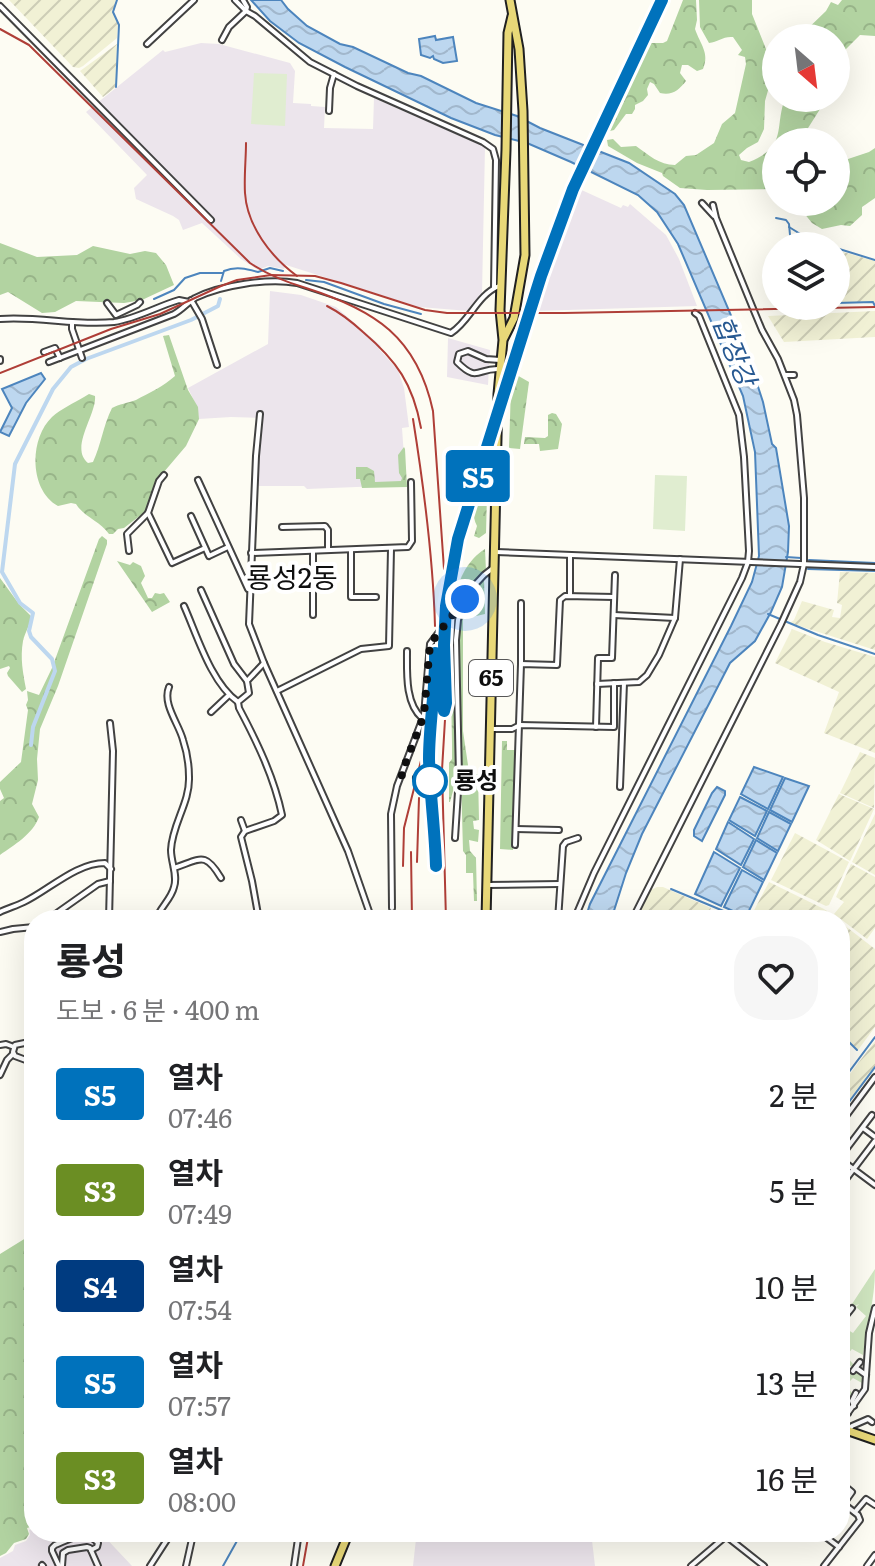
<!DOCTYPE html>
<html lang="ko">
<meta charset="utf-8">
<style>
body{margin:0;font-family:Literata,"Noto Sans KR",serif;background:#f6f6f6;color:#202124;height:100vh;display:flex;flex-direction:column;font-size:30px;white-space:nowrap}
*{box-sizing:border-box;margin:0}
p{font-size:26px;color:#757577}
.icon{flex:none;width:44px;height:44px;fill:none;stroke:currentColor;stroke-width:2;stroke-linecap:round;stroke-linejoin:round}
.map{position:relative;flex:1;overflow:hidden}
.details{position:absolute;left:24px;top:910px;width:826px;height:632px;display:flex;flex-direction:column;background:#fff;border-radius:32px;box-shadow:0 8px 32px #0002}
.details>*{flex:none}
.badge{padding:0 16px;border-radius:6px;font-size:28px;line-height:52px}
.needle{width:52px;rotate:152deg}
.fabs{position:absolute;left:762px;top:24px;display:grid;gap:16px}
.fabs a{display:grid;place-items:center;width:88px;height:88px;border-radius:50%;background:#fff;box-shadow:0 8px 32px #0002;font-size:40px}
.you{position:absolute;width:40px;height:40px;margin:-20px;border:6px solid #fff;border-radius:50%;background:#1a73e8;box-shadow:0 0 0 12px #1a73e833}
.map>.badge{position:absolute;translate:-50% -50%;box-shadow:0 0 0 4px #fff}
.round{display:grid;place-items:center;flex:none;width:84px;height:84px;border-radius:32px;background:#f6f6f6}
.overview{display:flex;align-items:center;justify-content:space-between;height:136px;padding:0 32px}
h1{font-size:38px;font-weight:700;line-height:60px}
ul{padding:0;list-style:none}
li{display:flex;align-items:center;gap:24px;height:96px;padding:0 32px}
li div{flex:1}
li b{display:block;font-size:30px}
li em{font-style:normal}
li .badge{min-width:88px;font-weight:700;text-align:center}
.map>svg:first-child{display:block}
.industrial{fill:#ece5ec}
.farmland{fill:url(#farmland-furrows)}
.grass{fill:#cfe5bf}
.forest{fill:url(#forest-crowns)}
.pitch{fill:#e0edd0}
.water{fill:url(#water-waves);stroke:#4d85bd;stroke-width:2}
.lines{fill:none;stroke-linecap:round;stroke-linejoin:round}
.stream{stroke:#4d85bd;stroke-width:2}
.canal{stroke:#bdd7ef;stroke-width:4}
.minor-casing{stroke:#424242;stroke-width:8}
.major-casing{stroke:#202020;stroke-width:11}
.minor{stroke:#fff;stroke-width:4}
.major{stroke:#e8d878;stroke-width:7}
.rail{stroke:#af3e37;stroke-width:2}
.line-casing{stroke:#fff;stroke-width:18}
.line{stroke:#0072bc;stroke-width:12}
.walk{stroke:#0f0f0f;stroke-width:8;stroke-dasharray:0 14.4}
.stop-dot{fill:#fff;stroke:#0072bc;stroke-width:4}
.labels{text-anchor:middle;stroke-width:8;stroke-linejoin:round;paint-order:stroke}
.shield{fill:#fff;stroke:#575757;stroke-width:2}
.shield-label{font-size:22px;font-weight:bold;fill:#0f0f0f}
.stop-label{font-size:24px;font-weight:bold;fill:#0f0f0f;stroke:#fff;text-anchor:start}
.water-label{font-size:26px;font-style:italic;fill:#275992;stroke:#fff}
.quarter-label{font-size:28px;fill:#0f0f0f;stroke:#fff}
</style>
<div class="map">
<svg width="875" height="1566" viewBox="0 0 875 1566">
<defs>
<pattern id="farmland-furrows" width="10" height="10" patternUnits="userSpaceOnUse" patternTransform="scale(2)"><rect width="10" height="10" fill="#f1f1d5"/><path d="M-1 1l2-2M0 10L10 0M9 11l2-2" fill="none" stroke="#cdcdb6"/></pattern>
<pattern id="forest-crowns" width="20" height="18" patternUnits="userSpaceOnUse" patternTransform="scale(2)"><rect width="20" height="18" fill="#b2d3a1"/><path d="M2 6a3 3 0 1 1 6 0M12 15a3 3 0 1 1 6 0" fill="none" stroke="#98b489"/></pattern>
<pattern id="water-waves" width="16" height="10" patternUnits="userSpaceOnUse" patternTransform="scale(2)"><rect width="16" height="10" fill="#bdd7ef"/><path d="M0 5q4-4 8 0t8 0" fill="none" stroke="#a1b7cc"/></pattern>
</defs>
<rect width="100%" height="100%" fill="#fdfcf3"/>
<g class="industrial">
<polygon points="201,43 219,44 290,63 295,71 293,103 311,104 311,106 325,107 324,128 373,129 374,98 485,147 482,294 469,311 419,307 286,265 284,269 268,266 258,270 241,259 202,223 183,230 179,220 173,216 136,199 134,188 147,175 86,112 163,50 165,52"/>
<polygon points="575,187 621,208 623,205 628,207 630,204 659,229 666,235 679,259 697,306 535,311 571,206 569,204 574,193 573,192"/>
<polygon points="270,291 301,295 336,307 381,346 379,349 398,370 404,388 409,427 402,428 406,485 307,489 304,486 259,486 257,458 261,418 231,417 199,419 197,407 188,388 268,344"/>
<polygon points="448,338 490,350 488,385 447,377"/>
<polygon points="34,1528 34,1532 100,1532 132,1566 0,1566 0,1558 13,1551 15,1545 26,1541 30,1535 29,1530"/>
<polygon points="419,1532 591,1532 595,1566 413,1566 416,1539"/>
</g>
<g class="farmland">
<polygon points="9,0 116,0 113,12 118,23 117,38 83,66 79,68 73,67"/>
<polygon points="117,44 116,87 103,97 80,71"/>
<polygon points="836,250 875,261 875,302 836,302"/>
<polygon points="875,311 875,337 784,342 768,316"/>
<polygon points="840,572 875,573 875,650 790,623 794,620 802,601 834,610 832,617 840,618 842,605 837,603"/>
<polygon points="792,629 825,642 875,657 875,753 824,733 839,692 775,663"/>
<polygon points="860,752 875,758 874,808 840,793"/>
<polygon points="839,794 874,809 850,861 816,840"/>
<polygon points="875,814 875,875 852,862"/>
<polygon points="795,833 849,862 829,905 826,906 771,880"/>
<polygon points="851,864 875,877 875,928 867,939 834,914 844,902 836,897"/>
<polygon points="769,882 824,909 827,911 822,920 749,920"/>
<polygon points="657,887 663,887 711,908 706,920 634,920 651,890"/>
<polygon points="840,922 875,949 875,1027 858,1050 840,1031"/>
<polygon points="875,1041 875,1066 842,1111 840,1109 840,1087"/>
</g>
<path class="grass" d="M875 1269C875 1299 867 1326 863 1355L852 1349 846 1356 854 1365 852 1367 849 1365 847 1368 853 1373 858 1372 863 1377 862 1383 853 1378 848 1383 847 1387 852 1393 850 1405 840 1371V1325L853 1333 866 1316 856 1307 859 1304 855 1306 852 1304Z"/>
<g class="forest">
<path d="M683 0H696L697 20 695 29C700 44 710 53 703 69L697 71 688 65H682L680 73 686 81C679 90 672 96 660 93L654 84 650 82 647 89 648 95 643 101 635 105V109L632 114H626L614 130 610 131 609 129C616 98 632 68 650 43H663L667 41Z"/>
<path d="M699 0H752V14L772 64 773 73 765 101 764 129 758 142 747 148 739 155 741 160 749 162C788 146 774 129 785 98H827L803 136 802 142H776V189L707 190 680 188 663 176 662 173 637 163 608 146 607 140 613 139 621 147 636 146C649 155 659 165 675 165L686 156 696 155 714 143 722 124 735 113 746 64 745 57 738 55 742 50 733 37C723 36 718 42 709 43L700 27Z"/>
<polygon points="842,0 875,0 875,36 860,35 845,50 843,77 836,86 836,38 798,38 826,11 831,2 838,5"/>
<polygon points="875,148 875,198 862,207 862,215 850,226 841,225 822,229 812,223 795,202 836,202 836,163 869,152"/>
<polygon points="0,243 37,257 77,255 93,246 130,254 145,251 156,253 166,265 174,285 142,300 124,303 76,301 55,312 42,313 8,292 0,295"/>
<path d="M169 335 188 390 198 407 199 419 186 446 158 479 146 511 124 528 118 529 113 534H109C100 521 84 517 76 504L71 503 58 506C29 490 29 439 52 417 61 409 74 403 84 397L89 394 95 396C97 414 69 448 88 463L93 462C101 445 103 426 112 408 119 404 128 403 136 400 149 393 164 386 175 376L163 336Z"/>
<polygon points="515,374 529,382 520,449 509,448 511,388"/>
<polygon points="552,413 556,414 562,424 558,449 540,451 539,444 524,444 525,437 545,438 548,436 548,415"/>
<polygon points="404,447 405,449 407,487 362,488 360,479 356,479 356,467 367,467 374,471 375,482 401,481 402,478 399,473 398,455"/>
<path d="M488 457 486 533 479 538 474 536 477 526C467 507 480 478 485 458Z"/>
<path d="M102 536 107 540V544L58 686 40 729 37 759 38 780 32 804 39 817C33 834 14 845 0 855V801L4 798 0 789V782L21 762 28 710 26 705 28 700 27 691 39 695 52 668 99 539Z"/>
<path d="M485 549 486 571 457 604C454 584 468 559 485 549Z"/>
<polygon points="117,561 130,565 133,562 141,566 145,576 141,583 148,598 152,598 155,593 160,594 164,593 170,602 152,612"/>
<path d="M0 578 19 604 31 616C30 626 25 632 23 641 20 658 23 673 26 689L22 692 8 676 7 673 10 668 9 666 0 669Z"/>
<path d="M484 579 485 614 463 619V731L468 765 467 774H478L479 820 473 821 474 829 479 830 478 842 469 840 470 851 476 858 477 901H474L473 873H466V855L463 851 457 633C460 613 467 591 484 579Z"/>
<polygon points="452,623 456,764 456,780 450,802 449,802 449,763 452,759 452,744 450,631"/>
<polygon points="502,741 507,741 507,750 516,750 513,850 500,849"/>
<polygon points="34,1233 34,1264 25,1278 26,1286 34,1281 34,1319 28,1346 30,1347 34,1340 34,1526 27,1528 29,1534 26,1539 14,1543 6,1553 0,1556 0,1254"/>
</g>
<g class="pitch">
<polygon points="254,73 287,74 285,126 251,124"/>
<polygon points="655,475 687,476 685,531 653,529"/>
</g>
<g class="water">
<polygon points="251,0 281,0 288,9 307,26 340,44 353,47 408,73 421,76 476,103 517,116 540,128 629,163 675,194 684,205 747,353 763,402 772,444 776,448 789,526 788,552 782,587 771,612 755,641 730,663 642,834 626,873 611,920 585,920 590,904 731,626 752,582 759,556 755,452 743,396 678,244 657,212 638,195 571,162 527,143 495,135 451,118 345,67 299,43 270,21"/>
<polygon points="435,36 436,40 453,37 457,61 443,63 434,59 433,56 430,58 421,55 419,39"/>
<polygon points="41,373 45,379 26,403 9,436 0,432 12,408 2,389"/>
<polygon points="754,767 783,777 768,809 741,794"/>
<polygon points="785,778 809,786 792,822 770,810"/>
<polygon points="717,787 725,791 725,795 702,841 694,836 694,830 712,793"/>
<polygon points="740,797 767,811 755,836 729,820"/>
<polygon points="769,812 791,824 778,851 757,838"/>
<polygon points="728,822 754,839 741,865 716,849"/>
<polygon points="756,840 777,853 764,880 743,867"/>
<polygon points="714,852 740,868 721,906 695,894"/>
<polygon points="742,870 763,882 746,917 724,907"/>
</g>
<g class="lines">
<g class="stream">
<polyline points="116,87 119,25 113,12 117,0"/>
<polyline points="776,218 786,220 789,224 791,246"/>
<polyline points="789,227 810,240 828,246"/>
<polyline points="836,248 875,260"/>
<polyline points="306,280 324,282 384,304 421,314"/>
<path d="M221 281 224 271C236 266 247 269 258 272L270 268 283 271"/>
<polyline points="154,299 174,290 185,278 200,273 223,273"/>
<polyline points="836,303 873,302 875,306"/>
<polyline points="786,557 801,558"/>
<polyline points="809,560 875,563"/>
<polyline points="808,569 875,571"/>
<polyline points="768,614 818,635 875,654"/>
<polyline points="671,889 745,920"/>
<polyline points="707,920 710,914"/>
<polyline points="840,1033 857,1050"/>
<polyline points="840,1084 875,1037"/>
<polyline points="840,1114 875,1067"/>
<polyline points="870,1340 875,1318"/>
<polyline points="846,1420 866,1391 870,1350"/>
<polyline points="223,1566 242,1532"/>
</g>
<polyline class="canal" points="31,745 33,727 55,671 52,659 31,637 29,631 33,613 20,603 2,572 15,464 53,389 71,367 86,359 191,320 218,306 220,299"/>
<g class="minor-casing">
<g id="minor">
<polyline points="235,0 246,11 255,16 310,62 357,86 483,142 493,149 496,160 494,288"/>
<polyline points="0,6 211,220"/>
<polyline points="222,40 229,27 246,11 247,7 243,0"/>
<polyline points="147,44 194,0"/>
<polyline points="329,111 330,88 334,74"/>
<polyline points="702,203 714,216"/>
<polyline points="191,300 202,319 217,365"/>
<polyline points="107,303 116,315 137,305 140,302"/>
<path d="M0 319C39 316 76 326 114 322 136 319 158 306 179 300L189 302"/>
<polyline points="72,322 72,329 82,358"/>
<polyline points="44,352 55,348 60,358"/>
<polyline points="0,359 0,361"/>
<path d="M49 362 174 314C183 309 187 303 195 298 221 285 268 278 297 283L451 333C470 321 477 295 499 286"/>
<path d="M499 369C477 368 478 383 457 362L459 354 468 351 486 359 500 360"/>
<polyline points="785,375 794,375"/>
<polyline points="260,414 256,456 249,624 264,663 348,851 372,920"/>
<polyline points="164,475 159,481 148,513 172,563 205,548"/>
<polyline points="198,480 248,589"/>
<polyline points="191,516 209,556 228,547"/>
<polyline points="282,527 325,526 328,530 328,550"/>
<polyline points="351,550 351,597 376,597"/>
<polyline points="129,551 127,534 148,513"/>
<polyline points="313,551 313,615"/>
<polyline points="496,552 875,567"/>
<polyline points="251,553 408,547 412,541 411,482"/>
<polyline points="201,590 234,664 247,681"/>
<polyline points="570,596 570,555"/>
<path d="M184 606C197 635 211 683 238 702"/>
<polyline points="614,615 675,618"/>
<path d="M407 651C407 673 405 703 422 718"/>
<polyline points="521,664 521,603"/>
<polyline points="597,684 639,682 647,675 659,655 675,618 680,559"/>
<polyline points="277,691 361,649 389,646 391,549"/>
<polyline points="211,712 229,695"/>
<polyline points="596,727 598,658 612,658 615,575"/>
<polyline points="490,729 512,729 520,725 614,727 614,683"/>
<polyline points="620,787 624,683"/>
<polyline points="241,820 245,831"/>
<polyline points="516,829 559,830"/>
<polyline points="455,838 459,776 456,640 458,620 464,601"/>
<polyline points="515,845 521,664 557,665 560,600 565,596 614,597"/>
<path d="M174 868C201 859 205 851 221 878"/>
<polyline points="487,885 560,884"/>
<polyline points="392,908 391,814 397,786 424,715 430,644 472,588 484,575 493,568"/>
<path d="M0 912C8 908 16 906 24 902 49 890 76 863 105 863L111 869"/>
<polyline points="47,920 98,884 110,881"/>
<polyline points="109,920 113,751 110,723"/>
<path d="M156 920C159 908 171 900 174 887 178 875 171 863 171 850 172 824 190 803 189 777 189 765 187 752 183 740 179 724 162 704 169 687"/>
<path d="M259 920 252 881 241 837 245 831 274 821 282 815C274 777 257 742 239 708L238 702 249 693 247 681 264 663"/>
<polyline points="558,920 563,846 566,842 578,838"/>
<polyline points="574,920 594,873 742,578 748,562 749,551 744,457 739,415 699,316 695,313"/>
<polyline points="632,920 781,624 800,582 804,564 804,498 797,415 794,400 778,359 762,330 752,306 716,218 713,205"/>
<polyline points="0,932 13,929 34,927"/>
<polyline points="34,1041 15,1045 13,1052 15,1056 34,1063"/>
<polyline points="0,1045 6,1044 14,1047"/>
<polyline points="0,1075 7,1060 13,1054"/>
<polyline points="840,1124 875,1077"/>
<polyline points="863,1128 875,1137"/>
<polyline points="847,1148 872,1115"/>
<polyline points="840,1159 875,1185"/>
<polyline points="840,1187 875,1141"/>
<polyline points="840,1323 852,1308"/>
<polyline points="856,1368 866,1375"/>
<polyline points="853,1371 860,1362"/>
<polyline points="840,1381 848,1413"/>
<polyline points="854,1406 852,1401 856,1393"/>
<polyline points="840,1424 865,1389 869,1333 875,1308"/>
<polyline points="840,1440 852,1426 868,1419 872,1422"/>
<polyline points="840,1482 852,1492 840,1509"/>
<polyline points="855,1512 866,1499 875,1505"/>
<polyline points="819,1532 839,1547"/>
<polyline points="726,1536 764,1566"/>
<polyline points="42,1565 43,1566"/>
<path d="M59 1566 52 1551V1548L55 1545C72 1539 85 1528 98 1543L97 1547 91 1550"/>
<polyline points="62,1566 63,1553 68,1550 87,1547 90,1548 98,1566"/>
<polyline points="150,1566 172,1532"/>
<polyline points="186,1566 192,1539 199,1532"/>
<polyline points="294,1566 299,1532"/>
<polyline points="691,1566 731,1532"/>
<polyline points="824,1566 860,1520 858,1515 840,1501"/>
<polyline points="867,1566 875,1555"/>
</g>
</g>
<g class="major-casing">
<g id="major">
<polyline points="504,338 514,318 525,255 523,111 519,49 510,0"/>
<polyline points="486,920 498,394 503,340 500,310 506,150 508,33 512,16"/>
<polyline points="840,1424 849,1431 875,1440"/>
<polyline points="335,1566 349,1532"/>
</g>
</g>
<use href="#minor" class="minor"/>
<use href="#major" class="major"/>
<g class="rail">
<path d="M0 29 29 45 250 263C268 275 286 282 306 288 375 310 417 337 433 411L444 569"/>
<path d="M246 143C246 159 244 176 245 193 247 226 271 257 297 276"/>
<path d="M327 306C341 313 352 322 363 332 397 361 413 384 421 428"/>
<polyline points="0,373 111,329 160,314 221,286 237,280 271,275 315,276 341,283 425,310 447,313 564,313 875,307"/>
<path d="M413 419C424 488 433 556 435 626"/>
<polyline points="430,750 431,799 435,838"/>
<polyline points="432,826 433,866"/>
<polyline points="411,852 412,920"/>
<polyline points="417,862 419,798"/>
<polyline points="403,866 404,828 428,733 436,674"/>
<polyline points="446,920 442,770 446,703 444,645 448,587 458,539 541,276 573,189 662,0"/>
<polyline points="303,1566 309,1532"/>
</g>
</g>
<g class="lines">
<g class="line-casing">
<path id="line" d="M436 866C435 830 430 795 429 759 429 723 436 688 435 653L444 711 446 703 444 645 446 606 458 539 541 276 573 189 662 0"/>
</g>
<use href="#line" class="line"/>
<polyline class="walk" points="430,781 401,775 424,715 430,644 465,599"/>
</g>
<circle class="stop-dot" cx="430" cy="781" r="16"/>
<g class="labels">
<rect class="shield" x="469" y="660" width="44" height="36" rx="6"/>
<g class="shield-label">
<text x="491" y="686">65</text>
</g>
<g class="stop-label">
<text x="454" y="789">룡성</text>
</g>
<g class="water-label">
<text transform="translate(734 351) rotate(68)" y="9">합장강</text>
</g>
<g class="quarter-label">
<text x="292" y="588">룡성2동</text>
</g>
</g>
</svg>
<div class="fabs">
<a><svg class="needle" viewBox="-14 -14 28 28"><path d="M0-13l5 13h-10z" fill="#e53935"/><path d="M0 13l5-13h-10z" fill="#757577"/></svg></a>
<a><svg class="icon" aria-label="locate" viewBox="0 0 24 24"><circle cx="12" cy="12" r="6"/><path d="M12 2v4M12 18v4M2 12h4M18 12h4"/></svg></a>
<a><svg class="icon" aria-label="layers" viewBox="0 0 24 24"><path d="M12 4l9 5-9 5-9-5zM3 14l9 5 9-5"/></svg></a>
</div>
<div class="you" style="left:465px;top:599px"></div>
<b class="badge" style="left:478px;top:476px;background:#0072bc;color:#fff">S5</b>
<section class="details">
<div class="overview"><div><h1>룡성</h1><p>도보 · 6 분 · 400 m</p></div><a class="round"><svg class="icon" aria-label="heart" viewBox="0 0 24 24"><path d="M12 20l-8-8c-3-5 5-10 8-4 3-6 11-1 8 4z"/></svg></a></div>
<ul>
<li><span class="badge" style="background:#0072bc;color:#fff">S5</span><div><b>열차</b><p>07:46</p></div><em>2 분</em></li>
<li><span class="badge" style="background:#6b8e23;color:#fff">S3</span><div><b>열차</b><p>07:49</p></div><em>5 분</em></li>
<li><span class="badge" style="background:#003b80;color:#fff">S4</span><div><b>열차</b><p>07:54</p></div><em>10 분</em></li>
<li><span class="badge" style="background:#0072bc;color:#fff">S5</span><div><b>열차</b><p>07:57</p></div><em>13 분</em></li>
<li><span class="badge" style="background:#6b8e23;color:#fff">S3</span><div><b>열차</b><p>08:00</p></div><em>16 분</em></li>
</ul>
</section>
</div>
